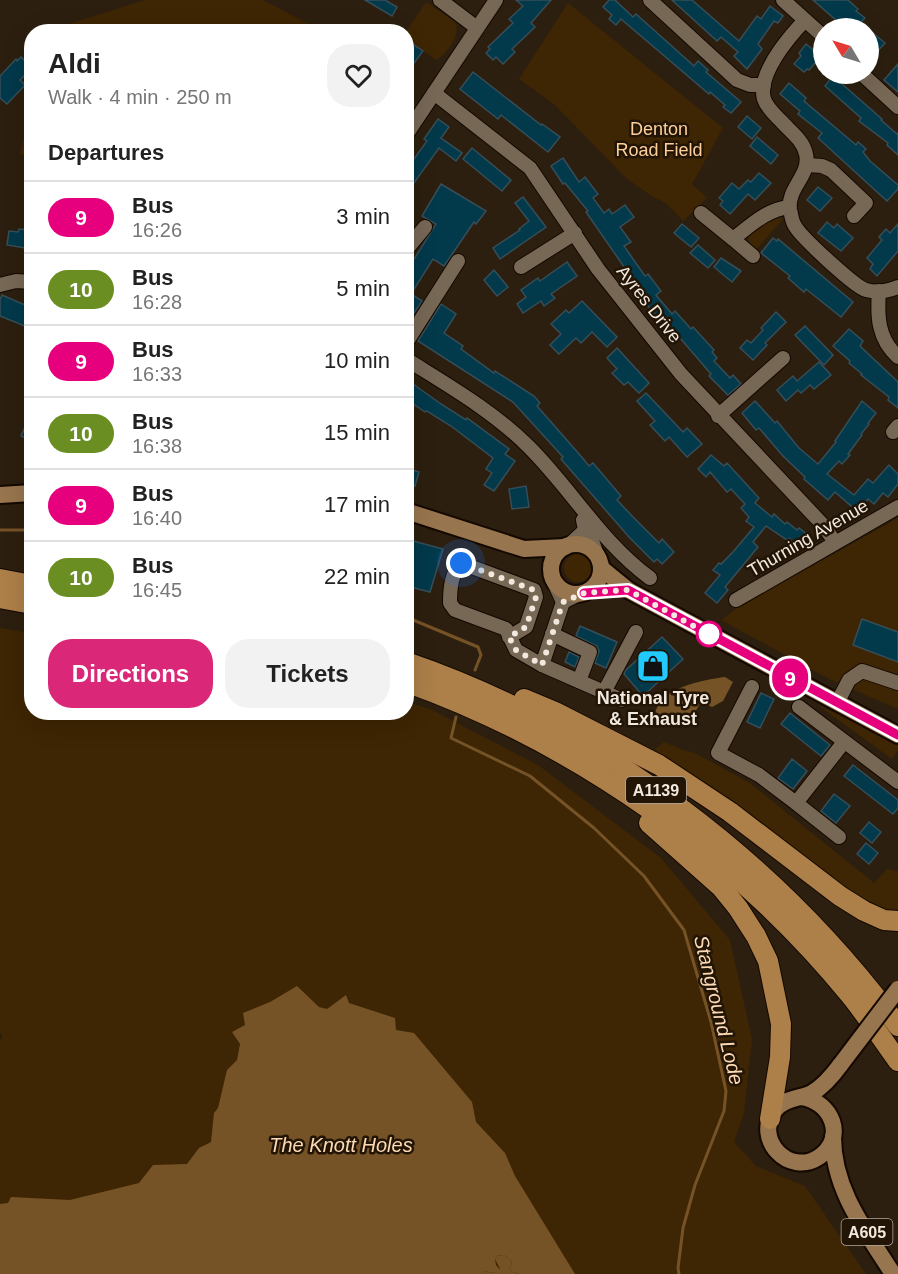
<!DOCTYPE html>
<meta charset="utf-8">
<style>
body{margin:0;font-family:Arial,sans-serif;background:#f2f2f2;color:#222;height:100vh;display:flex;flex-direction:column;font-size:22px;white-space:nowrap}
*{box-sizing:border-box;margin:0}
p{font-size:20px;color:#767676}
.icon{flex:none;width:33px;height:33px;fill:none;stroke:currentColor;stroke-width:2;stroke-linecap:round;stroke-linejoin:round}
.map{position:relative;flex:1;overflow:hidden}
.side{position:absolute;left:24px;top:24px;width:390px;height:696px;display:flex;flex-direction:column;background:#fff;border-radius:24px;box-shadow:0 6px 24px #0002}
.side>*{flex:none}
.badge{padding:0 12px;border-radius:20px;font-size:21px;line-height:39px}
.needle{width:39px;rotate:308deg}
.fabs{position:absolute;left:813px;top:18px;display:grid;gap:12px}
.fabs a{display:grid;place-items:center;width:66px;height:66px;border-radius:50%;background:#fff;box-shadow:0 6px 24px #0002;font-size:30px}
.you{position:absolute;width:30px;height:30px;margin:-15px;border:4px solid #fff;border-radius:50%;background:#1a73e8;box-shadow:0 0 0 9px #1a73e833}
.map>.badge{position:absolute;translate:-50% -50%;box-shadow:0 0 0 3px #fff}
h2{padding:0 24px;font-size:22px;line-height:54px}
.round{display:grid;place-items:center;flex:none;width:63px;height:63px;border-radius:24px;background:#f2f2f2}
.overview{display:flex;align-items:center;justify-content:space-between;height:102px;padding:0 24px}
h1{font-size:28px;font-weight:600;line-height:45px}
.button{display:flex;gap:12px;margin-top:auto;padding:12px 24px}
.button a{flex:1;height:69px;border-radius:24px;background:#db2777;color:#fff;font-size:24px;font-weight:600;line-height:69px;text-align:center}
.button a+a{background:#f2f2f2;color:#222}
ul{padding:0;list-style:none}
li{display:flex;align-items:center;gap:18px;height:72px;padding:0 24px;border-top:2px solid #e0e0e0}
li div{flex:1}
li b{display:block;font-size:22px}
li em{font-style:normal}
li .badge{min-width:66px;font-weight:700;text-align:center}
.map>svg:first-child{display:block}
.green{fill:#3e2503}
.forest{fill:#755226}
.water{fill:#765327}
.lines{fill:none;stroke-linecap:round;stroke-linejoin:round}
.stream{stroke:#765327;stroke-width:3}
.building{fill:#02394b;stroke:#364e58;stroke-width:1.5}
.minor-casing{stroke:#140800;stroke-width:16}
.major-casing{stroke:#140800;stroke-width:20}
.highway-casing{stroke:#140800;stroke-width:22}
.minor{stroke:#776755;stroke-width:14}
.major{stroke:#97754e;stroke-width:16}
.highway{stroke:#ad7f49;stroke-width:20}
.major-bridge-casing{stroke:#140800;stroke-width:20;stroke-linecap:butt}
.major-bridge{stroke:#97754e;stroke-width:16}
.line-casing{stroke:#fff;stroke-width:14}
.line{stroke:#e6007e;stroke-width:9}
.walk{stroke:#f2e9de;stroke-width:6;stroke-dasharray:0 10.8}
.stop-dot{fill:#fff;stroke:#e6007e;stroke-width:3}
.labels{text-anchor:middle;stroke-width:5;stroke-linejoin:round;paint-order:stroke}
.shield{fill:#221506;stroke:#b4a99d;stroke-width:1.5}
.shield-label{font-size:16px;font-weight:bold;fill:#f2e9de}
.park-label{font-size:18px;fill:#fdcf9b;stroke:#221506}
.street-label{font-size:18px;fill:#f2e9de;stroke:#221506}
.poi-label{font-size:18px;font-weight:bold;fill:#f2e9de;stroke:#221506}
.water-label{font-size:20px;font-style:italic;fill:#fddab4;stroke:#221506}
</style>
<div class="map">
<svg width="898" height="1274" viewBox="0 0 898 1274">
<rect width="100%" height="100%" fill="#2c1f0f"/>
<g class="green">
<polygon points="145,0 263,0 322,31 46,31"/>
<path d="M426 2 455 22C462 34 446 55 436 60L407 40 406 32Z"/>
<polygon points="568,3 723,128 692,184 707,198 683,221 667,204 650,195 626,178 554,104 519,79"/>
<polygon points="31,127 31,157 20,154 25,133"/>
<polygon points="777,217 783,219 754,252 749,246 748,232 752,228"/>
<polygon points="898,518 898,709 831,680 721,620 739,607"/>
<circle cx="578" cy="568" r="14"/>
<polygon points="0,628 31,633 32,712 406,712 407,702 430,709 538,765 661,858 730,940 752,1039 744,1113 734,1142 756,1166 805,1186 866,1274 0,1274 0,1042 2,1036 0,1033"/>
<polygon points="816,704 898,742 898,750 892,759"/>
<polygon points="664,742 686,751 695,753 750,783 874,883 887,869 898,871 898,913 880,911 847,891 669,763 655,749"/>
</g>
<polygon class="forest" points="504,1255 512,1261 510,1271 519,1274 481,1274 484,1271 493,1273 500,1269 495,1259 497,1256"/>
<g class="water">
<path d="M725 677 733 682 723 701 712 707 706 704H700L690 720 680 717 673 722 663 724 655 715C658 688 702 680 725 677Z"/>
<polygon points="297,986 319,1007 327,1009 346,995 349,1003 395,1018 396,1030 414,1033 472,1102 476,1122 505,1153 515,1176 575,1274 519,1274 510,1271 512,1261 504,1255 497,1256 495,1259 496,1265 500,1270 493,1273 484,1271 481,1274 0,1274 0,1204 8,1203 11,1197 70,1200 139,1183 153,1165 187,1164 199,1148 211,1142 214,1113 218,1108 227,1070 237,1060 240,1044 232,1032 245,1025 243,1013 270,1002"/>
</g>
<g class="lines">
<g class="stream">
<polyline points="0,530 32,530"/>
<polyline points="406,617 478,647 481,655 475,670"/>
<polyline points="456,717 451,738 530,776 594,828 644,876 684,930 711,1022 726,1091 724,1111 695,1185 683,1228 678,1268 679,1274"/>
</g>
</g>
<g class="building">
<polygon points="365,0 385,0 397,7 392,16"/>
<polygon points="516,0 551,0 531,23 535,27 512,49 515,52 503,64 496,57 493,60 486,53 490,49 488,47 513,23 509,19 523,6"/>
<polygon points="609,0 615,0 633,17 636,14 694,66 698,61 708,70 706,72 741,102 731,113 723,107 725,105 710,92 709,94 621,19 616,25 609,19 612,15 603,7"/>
<polygon points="672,0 692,0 739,41 757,16 761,19 770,6 783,16 778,23 774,21 758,44 762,49 747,69 734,56 738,52 721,37 717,41"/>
<polygon points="813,0 848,0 858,9 856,11 865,18 861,22 868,28 845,28"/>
<polygon points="868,29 885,43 874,55 868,51"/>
<polygon points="411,43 423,51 406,74 406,48"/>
<polygon points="806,44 821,56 809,70 807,69 804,72 794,64 801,56 799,53"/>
<polygon points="21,57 32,68 20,80 25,85 7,104 0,98 0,76 16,59 17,61"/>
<polygon points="898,64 898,92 884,80"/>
<polygon points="473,72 541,125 542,124 560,137 548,152 501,115 498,119 460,89"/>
<polygon points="833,76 882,119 881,120 897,134 898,133 898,155 887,145 888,143 859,121 861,118 825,86"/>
<polygon points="789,83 806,98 804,101 856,145 858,142 866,149 863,152 870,161 898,185 898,189 887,201 818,138 822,133 798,114 800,111 780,94"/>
<polygon points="747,116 761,128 752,139 738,127"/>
<polygon points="438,119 449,127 441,138 462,153 456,161 439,148 406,194 406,170 427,141 424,139"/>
<polygon points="757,137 778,155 771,164 750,146"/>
<polygon points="472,148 511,180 502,191 463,159"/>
<polygon points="563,158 579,182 585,177 598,194 593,198 604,213 609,209 612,214 625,205 634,217 620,227 631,242 624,246 645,276 648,274 661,291 656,295 672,314 675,311 691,329 693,327 714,350 712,352 717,358 714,361 730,378 733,375 741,384 728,395 709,376 711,374 668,324 665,327 632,286 636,284 586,212 588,211 565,183 563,184 551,166"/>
<polygon points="759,173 771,183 755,200 748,194 730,214 720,205 723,201 719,198 732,183 739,189 748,180 751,182"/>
<polygon points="441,184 486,211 476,224 474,222 444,266 433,259 411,294 422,301 406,325 406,272 436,224 422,216"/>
<polygon points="818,187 832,198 820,211 807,200"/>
<polygon points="523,197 546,227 500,259 493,248 520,230 519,229 529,221 515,203"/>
<polygon points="827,222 834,228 837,224 853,238 841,251 818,233"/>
<polygon points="682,224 699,238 691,247 674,233"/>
<polygon points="898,224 898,251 877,276 870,269 873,264 867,258 882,240 879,237 886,229 890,233"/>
<polygon points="19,229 29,230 29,233 32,234 32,249 7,245 9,231 18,232"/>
<polygon points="773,238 777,241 778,239 853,302 841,317 806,289 804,292 788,278 790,276 761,253"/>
<polygon points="698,245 715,260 708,268 690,253"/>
<polygon points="721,258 741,271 732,282 714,267"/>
<polygon points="567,262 577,276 551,294 555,298 544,306 541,301 523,313 517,304 526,297 521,290 538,278 540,281"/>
<polygon points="494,270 508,287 497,296 484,280"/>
<polygon points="2,295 32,308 32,329 0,316 0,300"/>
<polygon points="582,301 617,337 607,347 592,332 581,343 576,338 559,354 550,345 561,334 551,324 566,310 569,313"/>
<polygon points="441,304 456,314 444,333 463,346 461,349 494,373 495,371 534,396 540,403 537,406 580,455 589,466 593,463 621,496 617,500 633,517 659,543 662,539 674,552 662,564 657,559 654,562 629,537 561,459 563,457 513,402 418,341"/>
<polygon points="776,312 786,322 765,343 767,345 753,360 740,348 747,340 751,343 763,330 761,328"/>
<polygon points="805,326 833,355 824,365 795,335"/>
<polygon points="849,329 863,341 860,346 898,382 898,408 888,400 889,397 861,375 862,374 849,363 850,361 833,346"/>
<polygon points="617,348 649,383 639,393 628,382 624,385 612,373 617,369 607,358"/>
<polygon points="819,362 831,375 814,389 810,385 801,393 798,390 786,401 777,390 793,376 797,381"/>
<polygon points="406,379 441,404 466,420 467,418 509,449 505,454 515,461 494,491 484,485 492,473 486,469 493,458 451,426 427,411 425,412 406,399"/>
<polygon points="646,393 683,432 687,428 702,444 687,457 669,437 665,441 650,425 655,421 637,401"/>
<polygon points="755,401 775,423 777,421 799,448 818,464 836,442 835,441 862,401 876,413 868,423 869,424 861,434 862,435 848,454 850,455 842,464 839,461 827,474 854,495 868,479 873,483 889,465 898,474 898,484 888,497 883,493 874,504 868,499 858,512 835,492 828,500 804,479 805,477 783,456 759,428 756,430 742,413"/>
<polygon points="32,412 32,441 21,436"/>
<polygon points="711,455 724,466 727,463 759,498 755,503 772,517 774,514 785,524 787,522 797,530 799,528 808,535 798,546 789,538 787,540 766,526 753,542 758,547 725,587 728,590 717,603 705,593 720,575 713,570 719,563 721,564 733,552 754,527 746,521 749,517 741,508 745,504 731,489 727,492 710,472 706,477 698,469"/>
<polygon points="406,468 419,472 415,486 406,484"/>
<polygon points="526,486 529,507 512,509 509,489"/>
<polygon points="406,539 443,549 430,592 406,586"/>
<polygon points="862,619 898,632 898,662 853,645"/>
<polygon points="580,626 617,642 606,668 595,663 599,651 597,646 576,636"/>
<polygon points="662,637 683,659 643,696 624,674 626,670"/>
<polygon points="569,652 579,657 575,667 565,662"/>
<polygon points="761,693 774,699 760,728 747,722"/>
<polygon points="790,713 830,745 821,756 781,724"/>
<polygon points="792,759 807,771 793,789 778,778"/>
<polygon points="853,765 898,800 898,808 893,814 844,776"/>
<polygon points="834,794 850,806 836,823 821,811"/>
<polygon points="869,822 881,832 872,843 860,833"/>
<polygon points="866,843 878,853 869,864 857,854"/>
</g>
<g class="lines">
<g class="minor-casing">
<g id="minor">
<polyline points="440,0 477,28"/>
<polyline points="650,0 737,80 750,85 764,85"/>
<polyline points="783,0 824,37"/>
<path d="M805 20C789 37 757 74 764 99 767 108 775 115 781 121 790 131 803 140 806 154 811 175 787 188 790 209 791 214 792 222 795 226 801 237 855 287 866 290 877 293 888 291 898 287"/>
<polyline points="862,74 898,107"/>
<polyline points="434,93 530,168 598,269 681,374 822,524 835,542"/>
<polyline points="406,135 496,0"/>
<polyline points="808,165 822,166 831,170 866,203 854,216"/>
<path d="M701 213 733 239C751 225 766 210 789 207"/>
<polyline points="733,239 753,256"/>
<polyline points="406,250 425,227"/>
<polyline points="521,267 575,233"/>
<polyline points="0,285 16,281 32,282"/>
<path d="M879 291C877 317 878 339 898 357"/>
<polyline points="406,343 458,261"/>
<path d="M406 359C449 386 493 411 529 447 572 490 601 542 650 578"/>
<polyline points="718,416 783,358"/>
<polyline points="893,432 898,426"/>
<polyline points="585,520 597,555"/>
<polyline points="569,545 585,530 583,520"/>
<polyline points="736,600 898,507"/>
<polyline points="563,602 581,593"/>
<polyline points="552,634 590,652 579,681"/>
<path d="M509 637 526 627 536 597 534 590 461 563C451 574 450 589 450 603L455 610 506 629 516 650 542 665 622 700"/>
<polyline points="542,665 563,602 553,580"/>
<polyline points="752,687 718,753 759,775 796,803 844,742"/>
<polyline points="604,692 636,632"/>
<polyline points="837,703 849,680 862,671 898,683"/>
<polyline points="799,707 898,782"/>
<polyline points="796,803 839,837"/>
</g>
</g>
<g class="major-casing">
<g id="major">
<polyline points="0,495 32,493"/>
<polyline points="406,511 524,549 565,547"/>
<circle cx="576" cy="569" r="25"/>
<polyline points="601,568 628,590 898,735"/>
<path d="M801 1097C832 1101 847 1138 819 1157 789 1177 753 1139 775 1110 784 1098 799 1099 812 1093 824 1086 833 1075 841 1064"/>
<path d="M833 1137C833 1190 866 1231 893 1274"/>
</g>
</g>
<g class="highway-casing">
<g id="highway">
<polyline points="0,579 32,585"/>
<polyline points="0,598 32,604"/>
<path d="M406 662C601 729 776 861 898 1026"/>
<path d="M406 682C576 743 736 855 850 995 867 1016 882 1039 898 1061"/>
<polyline points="524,699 555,712 659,765 730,812 840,896 864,911 884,920 898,921"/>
<polyline points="649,823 721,887 738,908 756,936 768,961 781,1024 780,1057 770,1119"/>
</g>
</g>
<use href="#minor" class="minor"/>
<use href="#major" class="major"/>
<use href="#highway" class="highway"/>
<g class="major-bridge-casing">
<polyline id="major-bridge" points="841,1064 898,989"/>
</g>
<use href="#major-bridge" class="major-bridge"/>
</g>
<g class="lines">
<g class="line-casing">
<polyline id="line" points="584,593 628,590 898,735"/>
</g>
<use href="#line" class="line"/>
<polyline class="walk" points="461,563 534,590 536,597 526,627 509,637 516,650 542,665 563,602 584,593 628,590 712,636 709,634"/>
</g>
<defs>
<g id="shop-square" transform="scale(1.725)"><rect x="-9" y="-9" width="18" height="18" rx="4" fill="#21c9fd" stroke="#221506"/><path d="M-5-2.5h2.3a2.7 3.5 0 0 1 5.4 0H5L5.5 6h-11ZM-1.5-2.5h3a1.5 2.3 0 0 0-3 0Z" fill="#111"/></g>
</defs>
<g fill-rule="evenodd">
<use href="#shop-square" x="653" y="666"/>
</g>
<circle class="stop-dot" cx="709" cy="634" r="12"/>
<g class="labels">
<g class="shield">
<rect x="626" y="777" width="60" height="26" rx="4.5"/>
<rect x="841.5" y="1219" width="51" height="26" rx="4.5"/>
</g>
<g class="shield-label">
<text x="656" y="796">A1139</text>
<text x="867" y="1238">A605</text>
</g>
<g class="park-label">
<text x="659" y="135">Denton<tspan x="659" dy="21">Road Field</tspan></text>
</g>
<g class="street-label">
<text transform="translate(649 304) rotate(52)" y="6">Ayres Drive</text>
<text transform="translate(808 538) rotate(-30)" y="6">Thurning Avenue</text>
</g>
<g class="poi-label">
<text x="653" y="704">National Tyre<tspan x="653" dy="21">&amp; Exhaust</tspan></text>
</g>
<g class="water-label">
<text transform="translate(719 1010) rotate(76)" y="7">Stanground Lode</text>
<text x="341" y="1152">The Knott Holes</text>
</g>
</g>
</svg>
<div class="fabs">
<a><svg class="needle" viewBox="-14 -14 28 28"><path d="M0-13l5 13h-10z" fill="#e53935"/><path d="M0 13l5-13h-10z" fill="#767676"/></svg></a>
</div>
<div class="you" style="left:461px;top:563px"></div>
<b class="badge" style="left:790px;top:678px;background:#e6007e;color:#fff">9</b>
<section class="side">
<div class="overview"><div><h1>Aldi</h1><p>Walk · 4 min · 250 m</p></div><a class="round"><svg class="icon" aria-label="heart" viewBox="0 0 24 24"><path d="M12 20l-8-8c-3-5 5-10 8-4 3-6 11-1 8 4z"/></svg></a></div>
<h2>Departures</h2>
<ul>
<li><span class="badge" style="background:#e6007e;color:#fff">9</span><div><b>Bus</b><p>16:26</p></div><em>3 min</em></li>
<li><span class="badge" style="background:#6b8e23;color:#fff">10</span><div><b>Bus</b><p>16:28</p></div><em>5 min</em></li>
<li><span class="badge" style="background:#e6007e;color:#fff">9</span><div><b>Bus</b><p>16:33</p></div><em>10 min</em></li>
<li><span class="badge" style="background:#6b8e23;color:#fff">10</span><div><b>Bus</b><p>16:38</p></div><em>15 min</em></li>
<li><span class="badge" style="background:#e6007e;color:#fff">9</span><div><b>Bus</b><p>16:40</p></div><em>17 min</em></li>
<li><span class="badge" style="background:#6b8e23;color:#fff">10</span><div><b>Bus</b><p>16:45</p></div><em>22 min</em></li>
</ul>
<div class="button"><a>Directions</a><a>Tickets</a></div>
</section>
</div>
